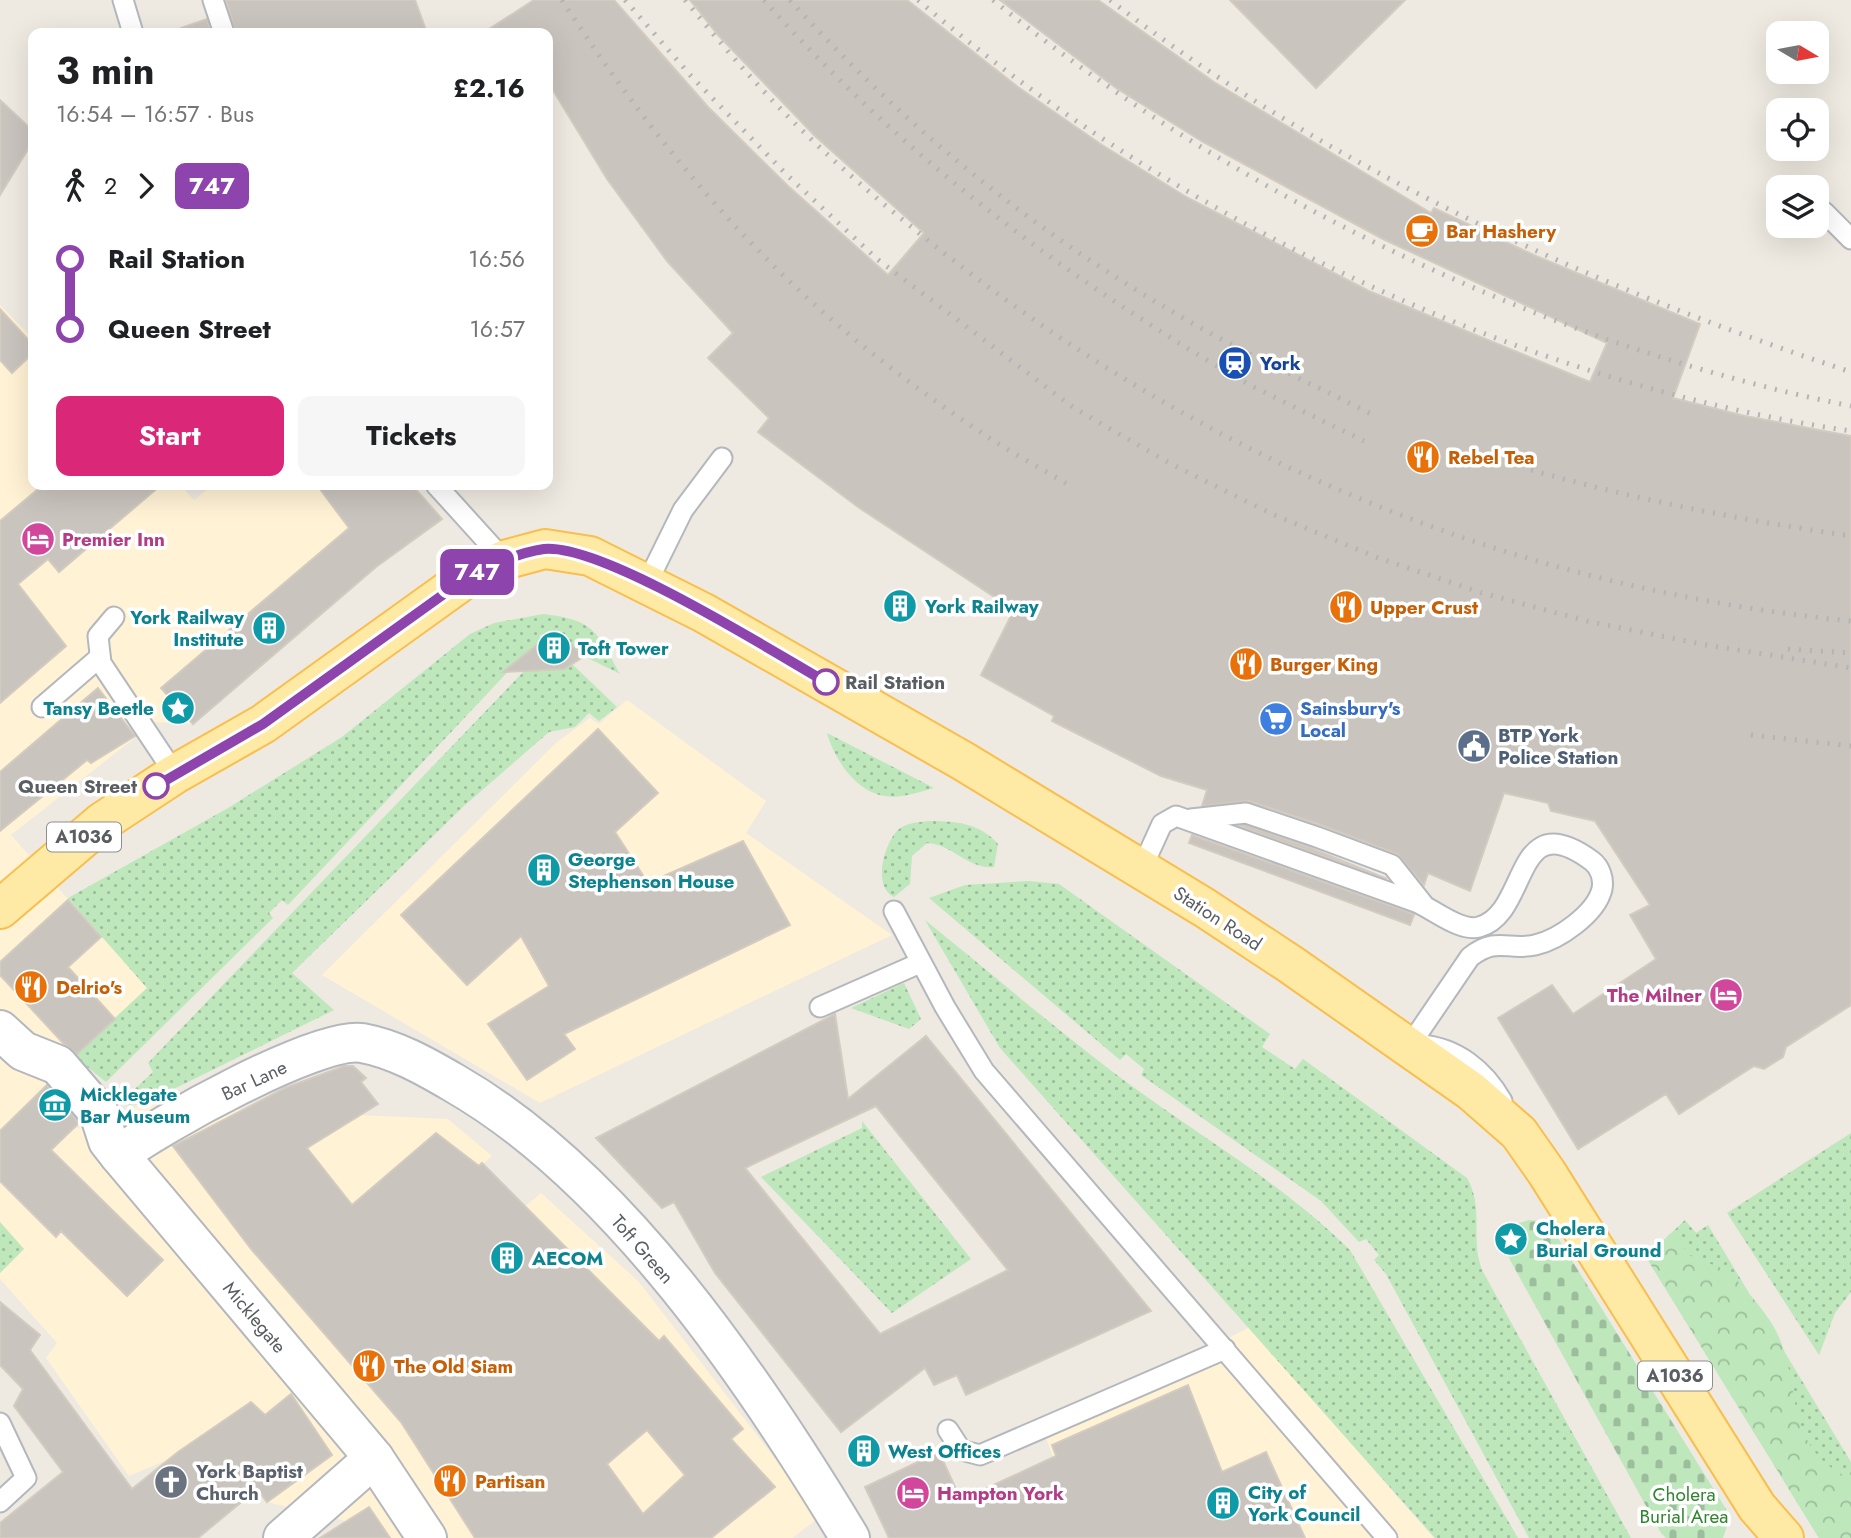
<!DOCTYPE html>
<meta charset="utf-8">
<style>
body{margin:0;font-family:Jost,sans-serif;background:#f6f6f6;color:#202124;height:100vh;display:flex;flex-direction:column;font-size:26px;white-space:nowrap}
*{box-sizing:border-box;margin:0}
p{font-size:23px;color:#757577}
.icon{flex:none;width:38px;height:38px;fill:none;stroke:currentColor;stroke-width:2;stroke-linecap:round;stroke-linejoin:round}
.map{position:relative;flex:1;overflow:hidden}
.drawer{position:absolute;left:28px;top:28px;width:525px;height:462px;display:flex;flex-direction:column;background:#fff;border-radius:14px;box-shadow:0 7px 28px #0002}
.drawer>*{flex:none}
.badge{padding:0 14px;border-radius:10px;font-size:24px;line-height:46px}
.needle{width:46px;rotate:100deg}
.buttons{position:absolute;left:1766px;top:21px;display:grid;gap:14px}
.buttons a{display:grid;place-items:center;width:63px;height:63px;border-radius:14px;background:#fff;box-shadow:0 7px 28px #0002;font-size:35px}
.map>.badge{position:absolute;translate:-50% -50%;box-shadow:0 0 0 4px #fff}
.legs{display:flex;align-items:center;gap:10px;height:77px;padding:0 28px;font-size:23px}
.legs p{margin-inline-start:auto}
.head{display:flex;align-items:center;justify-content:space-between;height:119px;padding:0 28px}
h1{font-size:38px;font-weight:700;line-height:52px}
.primary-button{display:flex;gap:14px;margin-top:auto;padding:14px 28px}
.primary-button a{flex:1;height:80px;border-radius:14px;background:#db2777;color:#fff;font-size:28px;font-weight:700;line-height:80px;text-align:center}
.primary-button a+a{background:#f6f6f6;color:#202124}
ul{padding:0 28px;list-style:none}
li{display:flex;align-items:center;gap:24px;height:70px;font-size:26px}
li i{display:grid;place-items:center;width:10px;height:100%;margin:0 9px;background:currentColor}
li i::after{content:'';width:18px;height:18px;margin:-9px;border:5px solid;border-radius:50%;background:#fff}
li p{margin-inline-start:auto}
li:first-child i{background:linear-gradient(#0000 50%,currentColor 0)}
li:last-child i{background:linear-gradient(currentColor 50%,#0000 0)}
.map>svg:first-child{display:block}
.commercial{fill:#fff2d5}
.grass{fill:url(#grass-dots)}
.forest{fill:url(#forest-crowns)}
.cemetery{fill:url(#cemetery-stones)}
.building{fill:#c9c4be;stroke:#d3cbbf;stroke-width:2;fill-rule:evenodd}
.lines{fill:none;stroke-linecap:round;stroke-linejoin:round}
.service-casing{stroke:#b4b8bd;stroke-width:23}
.minor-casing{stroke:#b4b8bd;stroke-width:42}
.tertiary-casing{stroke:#b4b8bd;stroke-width:42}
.primary-casing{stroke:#f9be4e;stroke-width:42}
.service{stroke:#fff;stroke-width:19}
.minor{stroke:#fff;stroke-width:38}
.tertiary{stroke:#fff;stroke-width:38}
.primary{stroke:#ffeaa5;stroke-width:38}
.rail{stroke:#b3b4b4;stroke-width:5;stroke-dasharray:2 9;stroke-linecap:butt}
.line-1-casing{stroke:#fff;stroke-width:16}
.line-1{stroke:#8e44ad;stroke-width:10}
.stop-1-dot{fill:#fff;stroke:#8e44ad;stroke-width:3.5}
.labels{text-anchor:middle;stroke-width:7;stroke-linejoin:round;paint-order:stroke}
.shield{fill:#fff;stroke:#8c8e92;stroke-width:2}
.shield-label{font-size:18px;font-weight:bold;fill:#5a5e63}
.food-label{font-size:19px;font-weight:bold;fill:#c56008;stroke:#fff;text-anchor:start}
.transit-label{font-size:19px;font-weight:bold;fill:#164399;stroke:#fff;text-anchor:start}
.hotel-label{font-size:19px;font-weight:bold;fill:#b23c85;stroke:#fff;text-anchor:start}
.culture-label{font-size:19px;font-weight:bold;fill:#0d838f;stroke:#fff;text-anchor:start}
.stop-label{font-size:19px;font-weight:bold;fill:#5a5e63;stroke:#fff;text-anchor:start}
.shop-label{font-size:19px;font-weight:bold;fill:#366cbe;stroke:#fff;text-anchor:start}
.service-label{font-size:19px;font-weight:bold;fill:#4e5e75;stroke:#fff;text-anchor:start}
.street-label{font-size:19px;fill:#5a5e63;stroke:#fff}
.worship-label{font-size:19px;font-weight:bold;fill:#5b616d;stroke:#fff;text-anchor:start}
.park-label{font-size:19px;fill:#30852f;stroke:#fff}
</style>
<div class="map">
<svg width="1851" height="1538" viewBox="0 0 1851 1538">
<defs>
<pattern id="grass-dots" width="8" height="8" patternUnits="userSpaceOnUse" patternTransform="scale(1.75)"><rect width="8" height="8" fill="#bee7bb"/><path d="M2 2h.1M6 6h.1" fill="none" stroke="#9dbe9c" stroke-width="1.8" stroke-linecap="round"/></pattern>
<pattern id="forest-crowns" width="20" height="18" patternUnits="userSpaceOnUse" patternTransform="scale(1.75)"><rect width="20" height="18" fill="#bee7bb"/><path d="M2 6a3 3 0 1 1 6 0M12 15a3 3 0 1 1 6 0" fill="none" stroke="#9dbe9c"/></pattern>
<pattern id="cemetery-stones" width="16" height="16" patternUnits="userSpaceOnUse" patternTransform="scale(1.75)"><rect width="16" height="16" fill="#bee7bb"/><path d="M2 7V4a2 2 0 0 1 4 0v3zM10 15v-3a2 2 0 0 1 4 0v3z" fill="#9dbe9c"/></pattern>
</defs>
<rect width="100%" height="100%" fill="#eeeae1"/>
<g class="commercial">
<polygon points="0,305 33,339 33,485 180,485 194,500 213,485 317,485 376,567 193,724 155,722 11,835 148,989 74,1056 0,1143"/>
<polygon points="627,700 766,801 746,833 892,935 540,1103 322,975 557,742 590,718 599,724"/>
<polygon points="141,1105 448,1119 492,1156 367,1267 404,1309 541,1193 639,1282 820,1517 792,1538 356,1538 346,1521 267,1502 208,1443 129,1476 46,1358 57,1343 0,1279 0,1273 24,1249 0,1222 0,1184 46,1139"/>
<polygon points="1250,1327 1401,1501 1434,1538 1084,1538 1044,1433"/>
</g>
<g class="grass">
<path d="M543 614C595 620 597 632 620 674 602 664 565 651 559 631L540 635 541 641 520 659 288 905 282 900 269 913 273 918 106 1082 74 1056 147 988 68 898 228 808 342 737 470 634 494 623Z"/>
<polygon points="572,664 617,707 599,721 589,713 575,727 549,732 465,805 292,973 334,1010 141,1105 129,1105 124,1099 153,1072 148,1063 527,668"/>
<path d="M827 733 934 788C919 792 901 799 885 796 856 792 834 759 827 733Z"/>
<path d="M931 821C957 821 981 824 998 844L994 867C969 870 952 844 927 843L912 856 910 884 894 897C872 887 884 842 899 829 908 822 920 822 931 821Z"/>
<path d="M1029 881 1059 884 1270 1034 1262 1047 1295 1069 1303 1059 1467 1178C1485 1209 1469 1240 1483 1272L1631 1538H1529L1386 1274 1374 1260 1379 1255 1366 1239 1359 1242 1321 1201 1141 1075 1144 1069 1126 1054 1120 1060 929 898 965 885Z"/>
<path d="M925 920C993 975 1059 1032 1129 1084 1204 1139 1283 1184 1350 1250L1518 1538H1435L1000 1048Z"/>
<polygon points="904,983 921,1019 909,1029 851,1008"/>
<polygon points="862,1121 971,1259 892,1313 761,1177 862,1128"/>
<polygon points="1851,1133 1851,1292 1835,1313 1819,1355 1727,1213"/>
<polygon points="1685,1220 1696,1233 1708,1225 1851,1462 1851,1538 1819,1538 1646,1257"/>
<polygon points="0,1222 24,1249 0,1273"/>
</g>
<path class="forest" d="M1671 1233C1685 1240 1682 1250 1691 1256 1701 1263 1715 1263 1726 1271 1742 1284 1761 1306 1772 1324 1806 1379 1777 1445 1851 1479V1538H1819L1646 1257Z"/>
<path class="cemetery" d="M1529 1220 1541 1221 1553 1230 1726 1509 1727 1526 1723 1538H1666L1661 1533 1510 1260C1502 1237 1503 1227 1529 1220Z"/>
<g class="building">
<polygon points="226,0 415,0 427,33 236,33"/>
<polygon points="534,0 614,0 708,107 788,186 888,275 924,233 815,136 718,35 690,0 907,0 1018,87 1102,145 1188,198 1369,291 1590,382 1607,343 1383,239 1203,142 1116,88 1000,0 1098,0 1214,82 1431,213 1434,208 1536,256 1700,324 1673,398 1745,416 1851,436 1851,1005 1786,1047 1783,1057 1764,1069 1754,1066 1679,1114 1666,1094 1578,1149 1498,1018 1552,985 1573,1014 1656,959 1630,915 1650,905 1595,821 1551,811 1548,803 1504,793 1470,891 1428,873 1424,885 1397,854 1321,825 1249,801 1202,806 1207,790 1161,776 1052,721 1054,716 981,675 1014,610 858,507 758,432 769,418 708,358 733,333 667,261 607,179 548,82 548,33 483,33"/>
<polygon points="1230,0 1405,0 1316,88"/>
<polygon points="207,19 211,33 181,33 181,28"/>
<polygon points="0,100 33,131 33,141 0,195"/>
<polygon points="0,309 33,345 33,353 12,373 0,360"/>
<polygon points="43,485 161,485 59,572 48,559 18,584 66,646 0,703 0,521"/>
<polygon points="317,485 412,485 442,519 376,567 193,724 161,688 349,528"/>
<polygon points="554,631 585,656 564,669 503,672"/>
<polygon points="98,688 135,736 91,763 87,760 0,831 0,772"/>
<polygon points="598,729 658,793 615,832 648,883 743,841 790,925 564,1034 575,1049 527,1080 488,1024 549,986 521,936 467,985 401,915"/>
<polygon points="1245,825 1313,849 1387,879 1240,826"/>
<polygon points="1192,835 1411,913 1414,915 1410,925 1189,843"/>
<polygon points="68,900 101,937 68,967 115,1019 77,1054 63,1043 0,975 0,962"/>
<path d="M835 1014 848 1099 926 1036 1151 1311 966 1395 957 1375 934 1385 925 1368 841 1432 715 1273 674 1202 662 1208 596 1138ZM876 1106 1008 1270 880 1334 745 1168Z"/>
<path d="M344 1066H353L366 1078 361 1082 378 1104 307 1148 352 1205 436 1133 479 1166 482 1163 659 1341 664 1336 743 1429 731 1439 775 1487 711 1538H475L401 1422 252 1250 173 1146 285 1088ZM647 1430 685 1475 643 1514 607 1464Z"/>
<polygon points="47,1085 79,1123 51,1150 163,1260 127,1296 61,1231 56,1237 0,1181 0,1131"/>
<polygon points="0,1302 40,1335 30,1350 132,1489 178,1452 251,1402 265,1415 291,1394 332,1455 267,1502 257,1489 198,1538 0,1538 0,1523 63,1472 14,1406 23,1389 0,1365"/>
<polygon points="1188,1385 1222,1472 1266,1452 1305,1538 889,1538 865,1487 939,1452 961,1500 1056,1456 1052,1445"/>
<polygon points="369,1507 390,1538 320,1538"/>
</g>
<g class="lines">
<g class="service-casing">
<g id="service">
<polyline points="123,0 133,33"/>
<polyline points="213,0 224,33"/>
<polyline points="1824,212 1851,239"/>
<polyline points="436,485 504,560"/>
<polyline points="647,583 683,510 722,458"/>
<polyline points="114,617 98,636 101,663 175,774"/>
<polyline points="42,707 100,657"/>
<polyline points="1191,819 1246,813 1317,837 1392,865 1423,904"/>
<path d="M1141 870 1162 824 1176 816C1256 845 1336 873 1416 902 1433 909 1460 932 1479 927 1530 914 1512 802 1592 861 1600 867 1604 879 1602 889 1596 914 1558 940 1535 945 1507 951 1497 936 1470 957L1410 1045"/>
<polyline points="894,911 945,1007 984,1071 1387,1538"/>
<polyline points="820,1007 920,963"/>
<path d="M1421 1045C1457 1048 1484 1070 1502 1101"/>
<polyline points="0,1423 26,1478 0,1502"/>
<polyline points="948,1430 961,1450 980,1455 1225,1349"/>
</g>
</g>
<g class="minor-casing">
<g id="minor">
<path d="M119 1155C157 1126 318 1036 362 1043 395 1049 425 1066 454 1083 618 1177 754 1379 850 1538"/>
<polyline points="283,1538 374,1458"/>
</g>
</g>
<g class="tertiary-casing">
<polyline id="tertiary" points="0,1030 23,1051 58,1065 99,1113 108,1141 119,1155 374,1458 427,1538"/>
</g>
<g class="primary-casing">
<polyline id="primary" points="0,909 102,822 175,774 263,724 469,576 504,560 545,549 590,556 704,613 963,761 1205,908 1290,964 1471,1091 1519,1133 1547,1173 1757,1507 1784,1538"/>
</g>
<use href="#service" class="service"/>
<use href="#minor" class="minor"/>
<use href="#tertiary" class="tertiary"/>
<use href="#primary" class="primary"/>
<g class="rail">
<path d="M562 0C643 125 737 242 852 337 897 374 945 409 994 441 1019 457 1046 471 1072 487"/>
<polyline points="625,0 691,76 786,174 877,259 1074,408 1171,464 1272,514 1376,557 1482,593 1591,622 1701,644 1851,668"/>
<path d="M685 0C712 33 740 66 770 98 826 157 889 210 953 260 1217 466 1518 588 1851 621"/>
<path d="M764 0C869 119 991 220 1123 307 1166 335 1209 363 1254 387 1291 406 1328 423 1364 441"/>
<path d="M790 0C901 124 1035 233 1180 316 1242 353 1309 382 1373 415"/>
<path d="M918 0C1170 217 1520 383 1851 431"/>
<path d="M993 0C1232 195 1548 346 1851 406"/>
<path d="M1110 0C1329 169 1590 286 1851 372"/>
<path d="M1531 470C1637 500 1742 520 1851 536"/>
<polyline points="1788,649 1851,653"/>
<polyline points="1751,735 1851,746"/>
</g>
</g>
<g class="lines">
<g class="line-1-casing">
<path id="line-1" d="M156 786 263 724 469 576C492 565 517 553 544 549 601 543 770 650 826 682"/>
</g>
<use href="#line-1" class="line-1"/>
</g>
<defs>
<g id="cafe-disc" transform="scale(1.75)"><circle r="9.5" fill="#e8710a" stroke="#fff"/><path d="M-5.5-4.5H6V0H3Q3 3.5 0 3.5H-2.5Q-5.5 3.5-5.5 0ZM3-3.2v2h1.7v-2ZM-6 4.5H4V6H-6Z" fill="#fff"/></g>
<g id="station-disc" transform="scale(1.75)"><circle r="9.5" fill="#1a4fb4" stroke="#fff"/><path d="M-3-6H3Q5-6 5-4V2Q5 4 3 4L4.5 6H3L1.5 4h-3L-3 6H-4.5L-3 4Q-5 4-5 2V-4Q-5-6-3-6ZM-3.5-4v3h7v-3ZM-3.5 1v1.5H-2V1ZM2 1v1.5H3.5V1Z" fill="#fff"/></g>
<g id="restaurant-disc" transform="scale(1.75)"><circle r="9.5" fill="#e8710a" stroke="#fff"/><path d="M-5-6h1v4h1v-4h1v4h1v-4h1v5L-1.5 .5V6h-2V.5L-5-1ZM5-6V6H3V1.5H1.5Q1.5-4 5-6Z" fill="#fff"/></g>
<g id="hotel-disc" transform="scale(1.75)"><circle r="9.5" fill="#d1479c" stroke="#fff"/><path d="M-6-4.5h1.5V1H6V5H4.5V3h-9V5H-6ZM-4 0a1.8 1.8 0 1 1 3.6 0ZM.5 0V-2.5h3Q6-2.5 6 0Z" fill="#fff"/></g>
<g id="building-disc" transform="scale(1.75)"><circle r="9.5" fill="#0f9aa8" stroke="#fff"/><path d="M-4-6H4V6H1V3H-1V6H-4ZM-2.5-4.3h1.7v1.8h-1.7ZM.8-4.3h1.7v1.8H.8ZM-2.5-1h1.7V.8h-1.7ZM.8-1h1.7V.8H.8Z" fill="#fff"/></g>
<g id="sight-disc" transform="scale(1.75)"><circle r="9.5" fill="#0f9aa8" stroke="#fff"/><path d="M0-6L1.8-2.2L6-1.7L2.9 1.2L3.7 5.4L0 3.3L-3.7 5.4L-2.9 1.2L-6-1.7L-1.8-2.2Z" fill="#fff"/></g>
<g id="supermarket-disc" transform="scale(1.75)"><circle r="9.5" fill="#3f7fe0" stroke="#fff"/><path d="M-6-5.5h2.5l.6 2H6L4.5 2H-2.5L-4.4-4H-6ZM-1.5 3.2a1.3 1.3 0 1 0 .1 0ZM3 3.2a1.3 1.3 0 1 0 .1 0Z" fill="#fff"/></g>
<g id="civic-disc" transform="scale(1.75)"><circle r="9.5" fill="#5c6f8a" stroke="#fff"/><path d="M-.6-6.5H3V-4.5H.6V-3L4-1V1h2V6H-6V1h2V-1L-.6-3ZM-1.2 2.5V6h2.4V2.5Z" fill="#fff"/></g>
<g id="museum-disc" transform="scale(1.75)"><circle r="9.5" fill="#0f9aa8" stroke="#fff"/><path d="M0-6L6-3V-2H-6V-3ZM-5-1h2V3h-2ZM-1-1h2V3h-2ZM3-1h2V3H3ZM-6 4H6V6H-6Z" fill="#fff"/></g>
<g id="church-disc" transform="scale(1.75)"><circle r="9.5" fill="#6b7280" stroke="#fff"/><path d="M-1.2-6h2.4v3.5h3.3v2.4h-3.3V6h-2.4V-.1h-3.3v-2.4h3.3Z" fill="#fff"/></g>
</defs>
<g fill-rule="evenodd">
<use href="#cafe-disc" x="1422" y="231"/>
<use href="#station-disc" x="1235" y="363"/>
<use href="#restaurant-disc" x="1423" y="457"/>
<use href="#hotel-disc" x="38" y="539"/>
<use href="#building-disc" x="900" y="606"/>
<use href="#restaurant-disc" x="1346" y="607"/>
<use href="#building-disc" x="269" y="628"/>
<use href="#building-disc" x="554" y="648"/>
<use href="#restaurant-disc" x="1246" y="664"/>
<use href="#sight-disc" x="178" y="708"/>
<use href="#supermarket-disc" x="1276" y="719"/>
<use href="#civic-disc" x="1474" y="746"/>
<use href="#building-disc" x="544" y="870"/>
<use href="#restaurant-disc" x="31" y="987"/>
<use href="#hotel-disc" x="1726" y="995"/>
<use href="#museum-disc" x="55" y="1105"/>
<use href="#sight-disc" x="1511" y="1239"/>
<use href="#building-disc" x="507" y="1258"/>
<use href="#restaurant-disc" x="369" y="1366"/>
<use href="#building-disc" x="864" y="1451"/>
<use href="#restaurant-disc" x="450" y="1481"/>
<use href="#church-disc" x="171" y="1482"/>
<use href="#hotel-disc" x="913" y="1493"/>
<use href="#building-disc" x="1223" y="1503"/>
</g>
<g class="stop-1-dot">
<circle cx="826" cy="682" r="12"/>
<circle cx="156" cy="786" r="12"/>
</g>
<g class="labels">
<g class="shield">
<rect x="47" y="822.5" width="74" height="29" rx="5"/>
<rect x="1638" y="1361.5" width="74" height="29" rx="5"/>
</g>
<g class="shield-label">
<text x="84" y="843">A1036</text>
<text x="1675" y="1382">A1036</text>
</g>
<g class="food-label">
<text x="1446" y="238">Bar Hashery</text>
<text x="1448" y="464">Rebel Tea</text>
<text x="1370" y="614">Upper Crust</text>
<text x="1270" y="671">Burger King</text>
<text x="56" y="994">Delrio's</text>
<text x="394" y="1373">The Old Siam</text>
<text x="475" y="1488">Partisan</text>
</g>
<g class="transit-label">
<text x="1260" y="370">York</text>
</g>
<g class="hotel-label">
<text x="62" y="546">Premier Inn</text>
<text x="1702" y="1002" text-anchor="end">The Milner</text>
<text x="937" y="1500">Hampton York</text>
</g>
<g class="culture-label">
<text x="925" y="613">York Railway</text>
<text x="244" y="624" text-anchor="end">York Railway<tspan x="244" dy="22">Institute</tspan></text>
<text x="578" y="655">Toft Tower</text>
<text x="154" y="715" text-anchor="end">Tansy Beetle</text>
<text x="568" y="866">George<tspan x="568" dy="22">Stephenson House</tspan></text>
<text x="80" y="1101">Micklegate<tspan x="80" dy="22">Bar Museum</tspan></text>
<text x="1536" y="1235">Cholera<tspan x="1536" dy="22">Burial Ground</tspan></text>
<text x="532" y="1265">AECOM</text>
<text x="888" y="1458">West Offices</text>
<text x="1248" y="1499">City of<tspan x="1248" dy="22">York Council</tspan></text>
</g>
<g class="stop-label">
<text x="845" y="689">Rail Station</text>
<text x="137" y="793" text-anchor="end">Queen Street</text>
</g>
<g class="shop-label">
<text x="1300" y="715">Sainsbury's<tspan x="1300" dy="22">Local</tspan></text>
</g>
<g class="service-label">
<text x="1498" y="742">BTP York<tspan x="1498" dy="22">Police Station</tspan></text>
</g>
<g class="street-label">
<text transform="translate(1218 918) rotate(33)" y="7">Station Road</text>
<text transform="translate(254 1080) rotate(-25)" y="7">Bar Lane</text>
<text transform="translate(643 1249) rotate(49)" y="7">Toft Green</text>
<text transform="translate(255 1317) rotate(50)" y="7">Micklegate</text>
</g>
<g class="worship-label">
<text x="196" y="1478">York Baptist<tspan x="196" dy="22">Church</tspan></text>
</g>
<g class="park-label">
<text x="1684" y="1501">Cholera<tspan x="1684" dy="22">Burial Area</tspan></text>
</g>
</g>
</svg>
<div class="buttons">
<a><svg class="needle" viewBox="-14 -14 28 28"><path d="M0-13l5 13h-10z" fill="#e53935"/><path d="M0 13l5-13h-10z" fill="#757577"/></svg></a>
<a><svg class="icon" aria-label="locate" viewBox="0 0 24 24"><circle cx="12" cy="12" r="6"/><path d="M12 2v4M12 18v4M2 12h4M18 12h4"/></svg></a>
<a><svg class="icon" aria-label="layers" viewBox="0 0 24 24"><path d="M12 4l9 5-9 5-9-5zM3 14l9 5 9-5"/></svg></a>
</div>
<b class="badge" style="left:477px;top:572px;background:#8e44ad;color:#fff">747</b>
<section class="drawer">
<div class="head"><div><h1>3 min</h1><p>16:54 – 16:57 · Bus</p></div><b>£2.16</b></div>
<div class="legs"><svg class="icon" aria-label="walk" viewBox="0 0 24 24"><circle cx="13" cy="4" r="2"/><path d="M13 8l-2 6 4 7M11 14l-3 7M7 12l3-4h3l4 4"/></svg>2<svg class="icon" aria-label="forward" viewBox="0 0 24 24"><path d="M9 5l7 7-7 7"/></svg><b class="badge" style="background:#8e44ad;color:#fff">747</b></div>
<ul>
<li><i style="color:#8e44ad"></i><b>Rail Station</b><p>16:56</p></li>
<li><i style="color:#8e44ad"></i><b>Queen Street</b><p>16:57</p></li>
</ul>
<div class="primary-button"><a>Start</a><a>Tickets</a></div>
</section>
</div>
